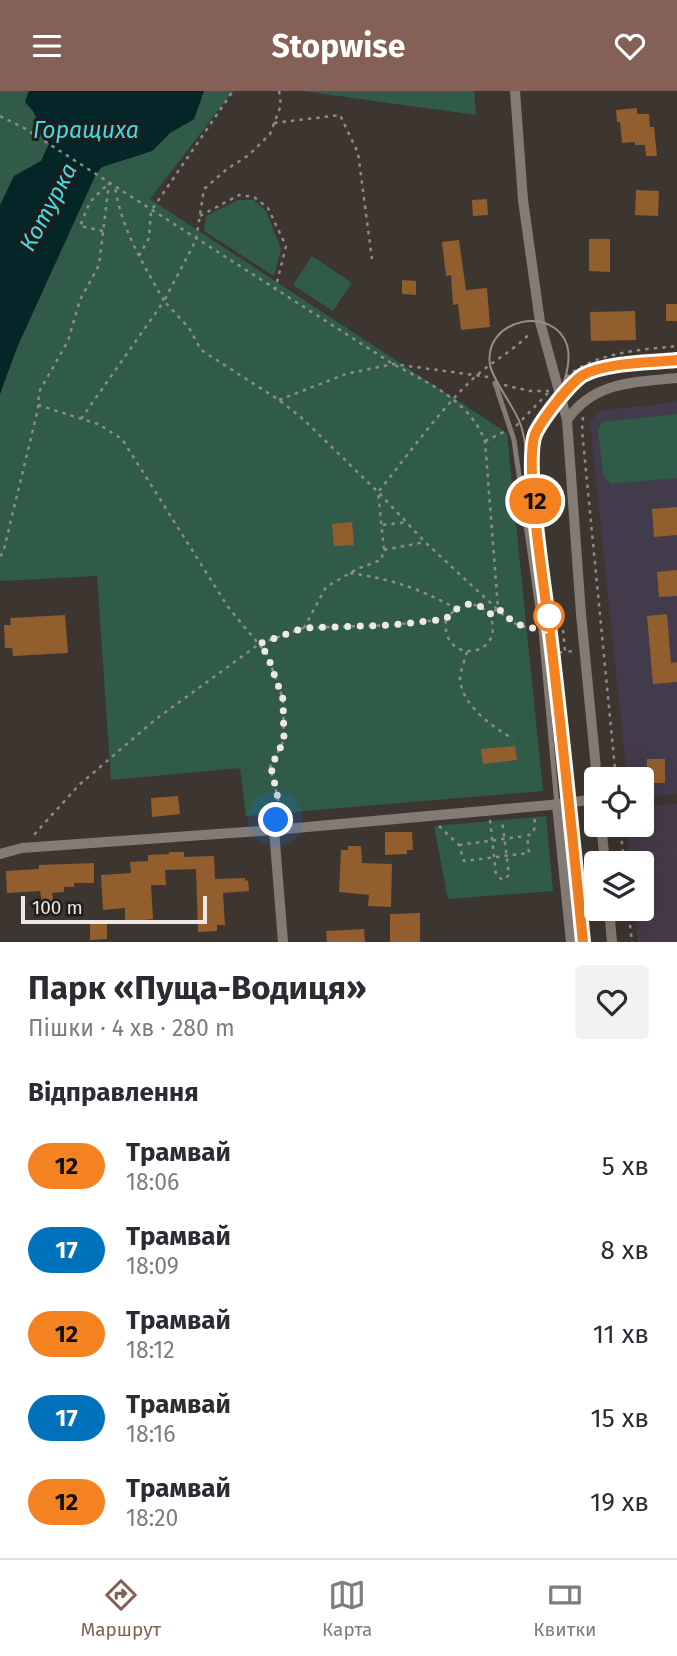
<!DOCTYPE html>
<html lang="uk">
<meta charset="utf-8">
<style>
body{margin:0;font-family:"Fira Sans",sans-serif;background:#f2f2f3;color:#2b2b33;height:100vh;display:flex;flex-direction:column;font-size:26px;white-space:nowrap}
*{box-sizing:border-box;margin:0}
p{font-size:23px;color:#7c7c81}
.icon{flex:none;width:38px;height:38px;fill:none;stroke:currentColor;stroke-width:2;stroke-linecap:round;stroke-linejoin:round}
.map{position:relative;height:851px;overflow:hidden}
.sheet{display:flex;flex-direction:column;background:#fff;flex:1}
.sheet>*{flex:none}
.badge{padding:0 14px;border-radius:23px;font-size:24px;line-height:46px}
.tools{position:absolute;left:584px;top:676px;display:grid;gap:14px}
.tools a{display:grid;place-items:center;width:70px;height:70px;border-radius:7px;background:#fff;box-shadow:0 7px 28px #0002;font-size:35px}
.scale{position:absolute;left:21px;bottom:18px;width:186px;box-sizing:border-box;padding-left:7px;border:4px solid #ede8e4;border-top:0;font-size:19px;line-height:24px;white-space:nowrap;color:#ede8e4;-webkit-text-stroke:5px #211d1b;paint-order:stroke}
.you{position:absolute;width:35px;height:35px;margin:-18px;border:5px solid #fff;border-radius:50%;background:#1a73e8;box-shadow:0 0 0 10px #1a73e833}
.map>.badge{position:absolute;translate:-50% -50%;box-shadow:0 0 0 4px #fff}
h2{padding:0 28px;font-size:26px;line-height:63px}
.round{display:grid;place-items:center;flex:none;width:74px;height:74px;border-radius:7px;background:#f2f2f3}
.overview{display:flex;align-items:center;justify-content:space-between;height:119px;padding:0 28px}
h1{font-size:33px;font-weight:700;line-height:52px}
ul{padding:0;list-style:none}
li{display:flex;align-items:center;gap:21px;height:84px;padding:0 28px}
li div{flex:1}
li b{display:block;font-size:26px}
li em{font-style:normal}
li .badge{min-width:77px;font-weight:700;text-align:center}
header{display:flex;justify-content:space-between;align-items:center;height:91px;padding:0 28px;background:#856056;color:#fff;font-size:32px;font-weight:700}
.tab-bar{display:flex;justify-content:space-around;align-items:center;height:98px;border-top:2px solid #e1e1e2;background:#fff;font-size:19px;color:#7c7c81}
.tab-bar a{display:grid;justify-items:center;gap:4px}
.tab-bar .current{color:#856056}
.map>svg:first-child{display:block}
.education{fill:#413b4c}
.medical{fill:#463a48}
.green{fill:#2f5b48}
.water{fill:#042628}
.building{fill:#935e2d}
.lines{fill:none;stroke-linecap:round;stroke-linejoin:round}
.path{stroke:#918a85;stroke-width:2.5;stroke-dasharray:3.5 5;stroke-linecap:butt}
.lane{stroke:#847b74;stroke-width:5}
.street{stroke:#847b74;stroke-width:10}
.tram{stroke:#958e89;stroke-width:2}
.line-casing{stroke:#fff;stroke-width:16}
.line{stroke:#f58220;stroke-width:10}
.walk{stroke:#ede8e4;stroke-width:7;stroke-dasharray:0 12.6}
.stop-dot{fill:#fff;stroke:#f58220;stroke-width:3.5}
.labels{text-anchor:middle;stroke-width:6;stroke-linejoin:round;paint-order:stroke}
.water-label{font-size:23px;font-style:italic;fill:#43dce5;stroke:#211d1b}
</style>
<header><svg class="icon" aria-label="menu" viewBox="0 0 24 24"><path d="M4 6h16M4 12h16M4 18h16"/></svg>Stopwise<svg class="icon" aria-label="heart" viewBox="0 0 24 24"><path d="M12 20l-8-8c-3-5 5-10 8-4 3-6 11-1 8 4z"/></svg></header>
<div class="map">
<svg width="677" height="851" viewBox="0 0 677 851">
<rect width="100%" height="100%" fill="#3d352f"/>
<polygon class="education" points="677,311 677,703 642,706 642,688 627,688 590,332 598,320"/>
<polygon class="medical" points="677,713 677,851 638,851 634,817 642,817 642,772 630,772 626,733 642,733 642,715"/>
<g class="green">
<polygon points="0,0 29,0 25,11 33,20 49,53 41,70 30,77 0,114"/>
<polygon points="204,0 233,0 150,108 507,342 543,700 246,725 240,677 111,689 97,485 0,490 0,303 8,277 96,83 102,76 152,60 170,42 194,28"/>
<polygon points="302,0 474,0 476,24"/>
<polygon points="238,109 254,109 266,120 281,158 274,185 204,140 206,125"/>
<polygon points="312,165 352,192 333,220 293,194"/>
<polygon points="677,323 677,387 611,393 603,384 598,338 602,331"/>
<polygon points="546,725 553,800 448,808 434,735"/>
</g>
<polygon class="water" points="29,0 204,0 194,28 170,42 152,60 102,76 96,83 18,254 0,303 0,114 14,85 41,70 49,53 33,20 25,11"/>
<g class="building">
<polygon points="637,17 637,23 649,23 650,36 654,36 657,65 646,65 645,54 635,54 635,51 622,52 620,31 617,31 616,19"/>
<polygon points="636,99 659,100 658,125 635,124"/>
<polygon points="487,108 488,124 473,125 472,109"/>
<polygon points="589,148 610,148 610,181 589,180"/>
<polygon points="459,149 466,199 487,197 490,236 461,239 458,213 453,214 451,184 446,185 442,151"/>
<polygon points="402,189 416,190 416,204 402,203"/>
<rect x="666" y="213" width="11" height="17"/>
<polygon points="635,220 636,249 591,250 590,221"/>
<polygon points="677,416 677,444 654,446 652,418"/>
<polygon points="352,431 354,454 334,455 332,433"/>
<polygon points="677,479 677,505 659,506 657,481"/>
<polygon points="667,523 671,572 677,571 677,591 653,593 647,525"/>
<polygon points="65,524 68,562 13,565 12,557 5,557 4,534 11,534 10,527"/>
<polygon points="515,655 517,669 483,673 481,658"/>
<rect x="647" y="668" width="18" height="24"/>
<polygon points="178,705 180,723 152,726 151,707"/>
<polygon points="385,741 412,741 413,759 407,759 407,763 385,764"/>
<polygon points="348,755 361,755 362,772 392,773 391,816 368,815 369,804 339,801 341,759 348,759"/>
<polygon points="169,761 184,761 184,766 214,765 215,788 245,787 245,790 248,789 249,800 223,802 225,834 217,834 217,840 198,841 196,778 165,779 166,794 151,794 153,828 125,831 125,817 103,819 101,784 131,782 130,771 148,770 148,764 169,763"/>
<polygon points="94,772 94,792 74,792 74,796 64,796 64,801 52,802 54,816 43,817 40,800 7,802 6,780 39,778 39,774"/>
<polygon points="420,822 420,851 390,851 390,823"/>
<polygon points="107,832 107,848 90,849 90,833"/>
<polygon points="364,838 365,851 327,851 326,840"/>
</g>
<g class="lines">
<g class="path">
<polyline points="279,0 281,14 270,43 249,64 227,78 204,98 196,149 164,210 189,237 201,259 279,309 303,328 378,401 425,451 511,531 533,539"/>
<path d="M0 25 24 37 393 273C428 292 469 309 485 350L498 517 490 524C475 507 459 512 446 528L392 534 303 537 259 553 156 628 79 694 32 746"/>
<polyline points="274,32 340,24 358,62 372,168"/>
<polyline points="200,125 239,104 254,106 268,117 286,155 275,199"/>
<polyline points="103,140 80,135 90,111 109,92"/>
<polyline points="139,165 149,147 151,120 233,0"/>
<path d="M566 286C597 261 639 259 677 255"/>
<polyline points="504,294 530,300 549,300"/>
<polyline points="279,309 346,283 393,273 489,286"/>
<polyline points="38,314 98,333 122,348 228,516 267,563 283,608 284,649 270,676 279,712 276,729"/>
<polyline points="583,326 582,339 616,688"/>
<path d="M81 328 164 210C143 172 122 140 115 96"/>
<polyline points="516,335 548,302"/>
<polyline points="485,350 504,341"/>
<polyline points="383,434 407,431"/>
<polyline points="384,459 425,451"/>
<polyline points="0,465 3,462 38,318 39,301 68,250 80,209 99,174 109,92"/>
<path d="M350 482C390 488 419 497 455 517"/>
<path d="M446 529C440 574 507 568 490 524"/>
<path d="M304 537 326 496 357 478 381 469 384 459 378 401C410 362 439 319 476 285 494 269 515 259 531 241"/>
<polyline points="563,539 565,561 574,560"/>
<path d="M467 561C465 569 460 580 460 588 462 615 493 636 513 648"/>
<polyline points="550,562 565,561"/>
<polyline points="490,729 496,784 503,789 509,784 502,729"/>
<polyline points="620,733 624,772"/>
<polyline points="439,735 459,754 464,770 529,762 527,745 534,741 535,725"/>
<polyline points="459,754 525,745"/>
<polyline points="628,817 632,851"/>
</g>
<polyline class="lane" points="495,292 514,349 541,539 557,714"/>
<g class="street">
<polyline points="515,0 523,109 540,231 567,329 581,523 597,688"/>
<path d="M567 329C594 290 635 291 677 287"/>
<polyline points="557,714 571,851"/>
<polyline points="601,733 605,772"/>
<polyline points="274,739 283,851"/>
<polyline points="0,763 22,757 274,739 550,714 597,708"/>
<polyline points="609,817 612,851"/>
</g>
<g class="tram">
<path d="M527 364C525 354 524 342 520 332 514 315 493 290 490 274 483 228 553 213 567 254 572 271 564 290 559 307"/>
<path d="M583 851C573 751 563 651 551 551 547 513 522 367 536 341 544 326 569 293 583 284 606 271 650 272 677 269"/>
</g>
</g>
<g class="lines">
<g class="line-casing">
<path id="line" d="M583 851C573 751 563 651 551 551 547 512 522 368 536 341 544 326 569 293 583 284 607 271 650 272 677 269"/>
</g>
<use href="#line" class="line"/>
<path class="walk" d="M276 729 279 712 271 676 284 649 283 608 267 563 259 553 303 537 392 534 446 528C459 512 475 507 490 523L498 517C517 537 521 534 547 540L549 525"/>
</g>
<circle class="stop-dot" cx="549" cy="525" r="14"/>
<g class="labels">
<g class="water-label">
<text x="86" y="47">Горащиха</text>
<text transform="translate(48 116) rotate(-62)" y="8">Котурка</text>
</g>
</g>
</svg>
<div class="tools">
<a><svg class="icon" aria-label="locate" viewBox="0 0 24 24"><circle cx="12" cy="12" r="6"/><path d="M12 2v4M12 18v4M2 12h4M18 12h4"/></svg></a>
<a><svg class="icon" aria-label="layers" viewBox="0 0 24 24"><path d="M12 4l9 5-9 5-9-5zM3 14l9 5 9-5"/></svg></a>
</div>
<div class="scale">100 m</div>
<div class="you" style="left:276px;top:729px"></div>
<b class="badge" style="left:535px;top:410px;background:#f58220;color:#111">12</b>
</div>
<section class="sheet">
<div class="overview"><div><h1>Парк «Пуща-Водиця»</h1><p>Пішки · 4 хв · 280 m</p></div><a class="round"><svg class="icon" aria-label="heart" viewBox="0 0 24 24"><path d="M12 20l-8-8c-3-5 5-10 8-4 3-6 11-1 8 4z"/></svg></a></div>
<h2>Відправлення</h2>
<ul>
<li><span class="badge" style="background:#f58220;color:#111">12</span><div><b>Трамвай</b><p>18:06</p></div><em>5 хв</em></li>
<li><span class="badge" style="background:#0072bc;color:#fff">17</span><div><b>Трамвай</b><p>18:09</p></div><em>8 хв</em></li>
<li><span class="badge" style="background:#f58220;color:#111">12</span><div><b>Трамвай</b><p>18:12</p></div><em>11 хв</em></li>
<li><span class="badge" style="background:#0072bc;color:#fff">17</span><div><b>Трамвай</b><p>18:16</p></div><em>15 хв</em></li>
<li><span class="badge" style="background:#f58220;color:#111">12</span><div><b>Трамвай</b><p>18:20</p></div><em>19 хв</em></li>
</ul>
</section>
<nav class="tab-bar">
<a class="current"><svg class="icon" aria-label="directions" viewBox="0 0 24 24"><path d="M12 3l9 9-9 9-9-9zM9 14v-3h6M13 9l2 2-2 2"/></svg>Маршрут</a>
<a><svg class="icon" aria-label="map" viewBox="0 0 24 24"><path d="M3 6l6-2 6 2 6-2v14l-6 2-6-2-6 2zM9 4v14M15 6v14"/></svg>Карта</a>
<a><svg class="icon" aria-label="tickets" viewBox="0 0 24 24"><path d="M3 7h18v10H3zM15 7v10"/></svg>Квитки</a>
</nav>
